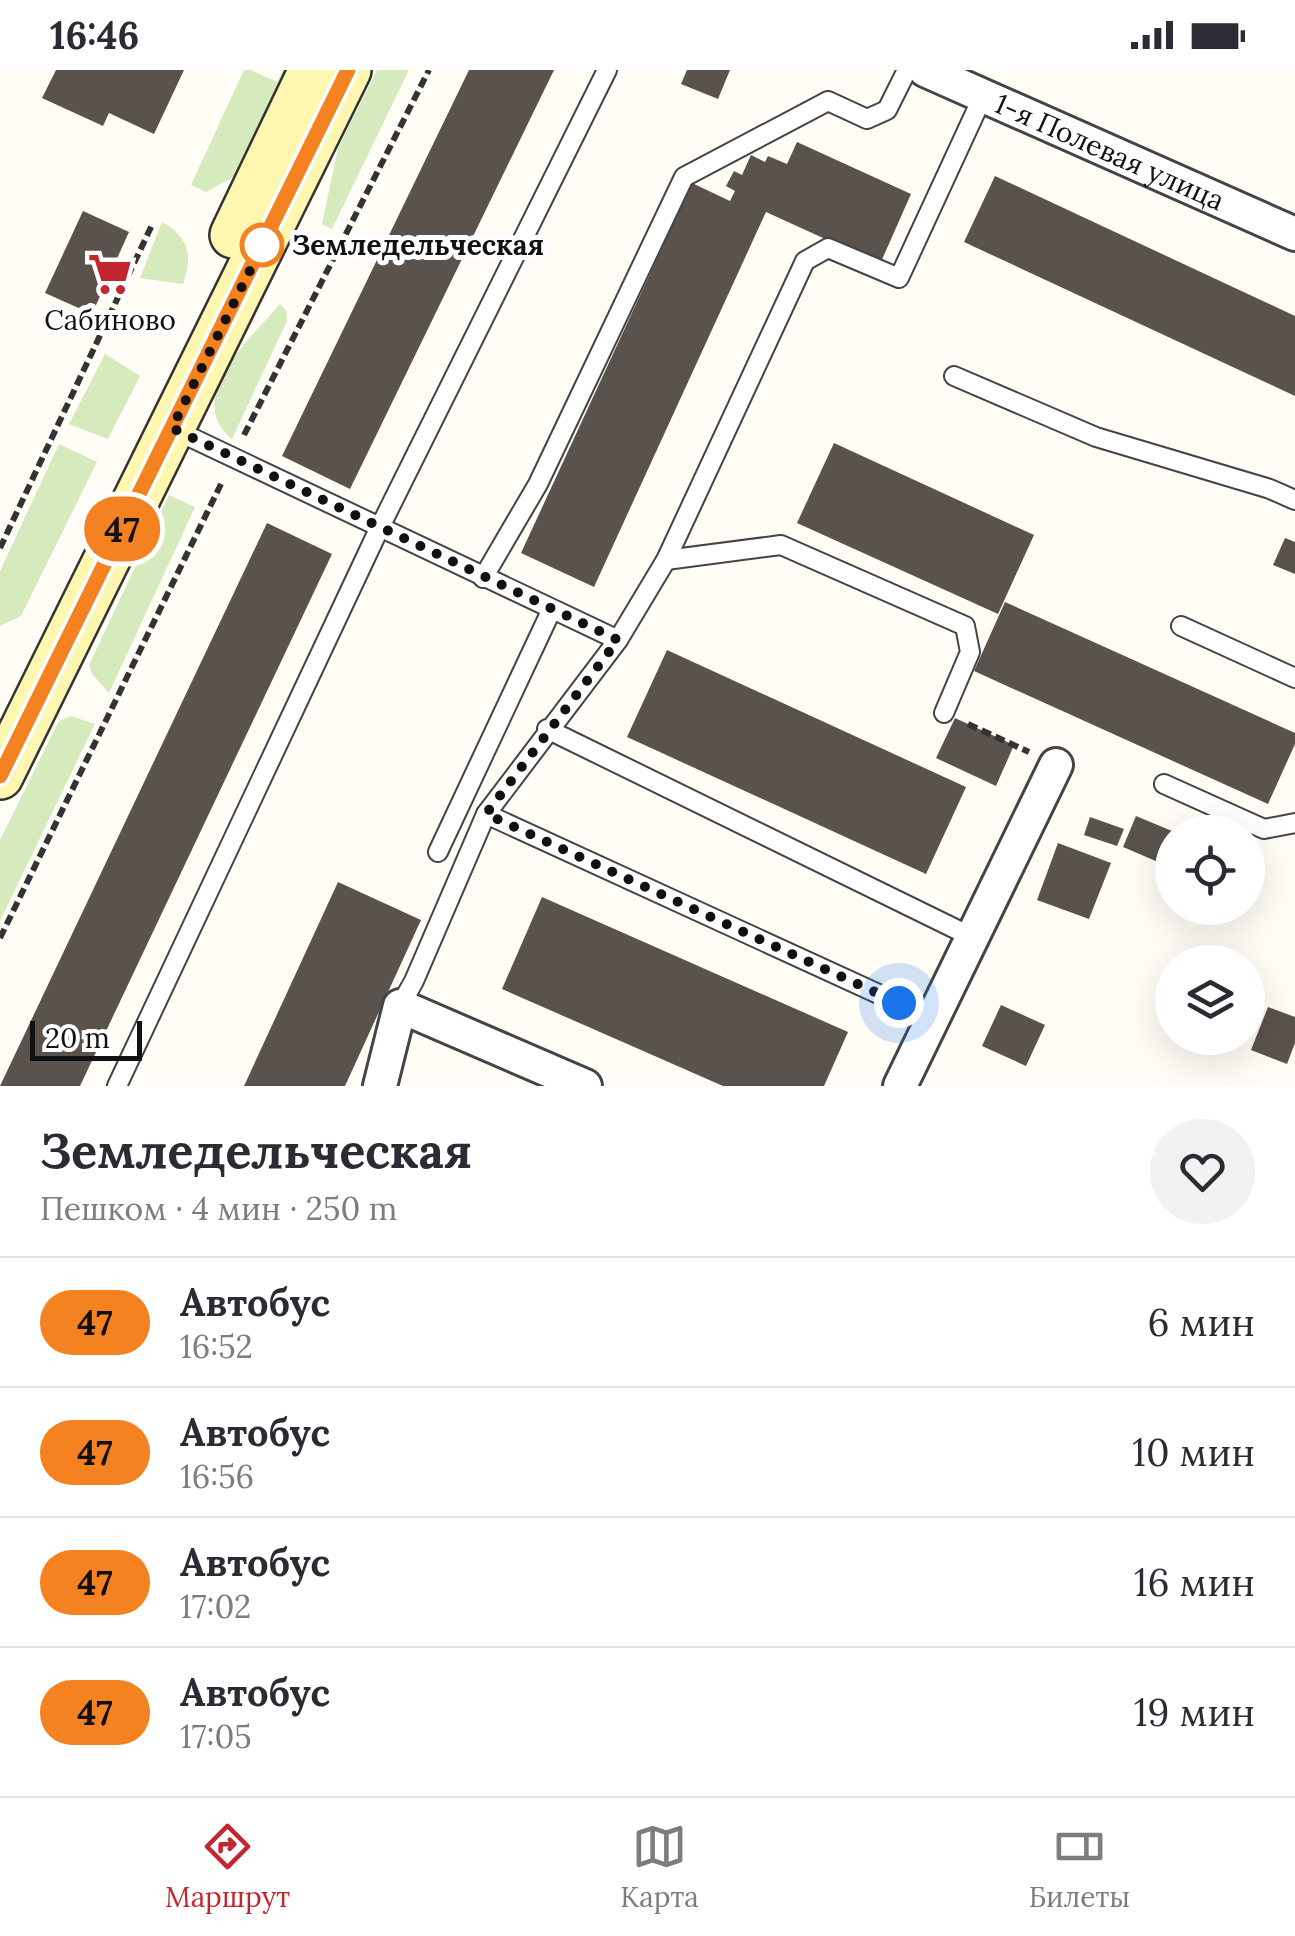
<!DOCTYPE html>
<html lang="ru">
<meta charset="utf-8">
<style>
body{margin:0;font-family:Lora,serif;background:#f2f2f3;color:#2b2b33;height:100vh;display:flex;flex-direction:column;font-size:38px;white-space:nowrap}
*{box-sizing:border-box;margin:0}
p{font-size:32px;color:#7c7c81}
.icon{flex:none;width:55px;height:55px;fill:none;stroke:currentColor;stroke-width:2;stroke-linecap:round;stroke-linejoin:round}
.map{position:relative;height:1016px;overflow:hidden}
.drawer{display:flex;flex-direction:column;background:#fff;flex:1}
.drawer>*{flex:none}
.badge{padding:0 20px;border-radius:32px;font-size:35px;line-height:65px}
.fabs{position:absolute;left:1155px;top:745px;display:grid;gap:20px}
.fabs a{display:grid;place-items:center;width:110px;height:110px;border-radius:50%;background:#fff;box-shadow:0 10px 40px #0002;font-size:50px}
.scale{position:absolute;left:30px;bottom:25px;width:112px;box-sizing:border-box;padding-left:10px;border:5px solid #111;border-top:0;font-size:28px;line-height:35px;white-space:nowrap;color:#111;-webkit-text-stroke:8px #fff;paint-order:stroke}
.you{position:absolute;width:50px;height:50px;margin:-25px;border:8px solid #fff;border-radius:50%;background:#1a73e8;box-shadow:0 0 0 15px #1a73e833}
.map>.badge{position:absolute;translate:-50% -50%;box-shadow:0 0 0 5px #fff}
.round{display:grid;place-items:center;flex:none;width:105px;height:105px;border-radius:52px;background:#f2f2f3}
.head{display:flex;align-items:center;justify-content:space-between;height:170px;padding:0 40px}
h1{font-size:48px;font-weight:700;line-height:75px}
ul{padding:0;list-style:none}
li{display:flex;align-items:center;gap:30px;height:130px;padding:0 40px;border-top:2px solid #e1e1e2}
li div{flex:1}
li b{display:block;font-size:38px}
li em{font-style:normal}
li .badge{min-width:110px;font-weight:700;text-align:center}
.status{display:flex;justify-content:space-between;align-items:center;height:70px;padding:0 50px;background:#fff;direction:ltr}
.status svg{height:28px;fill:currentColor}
.menu{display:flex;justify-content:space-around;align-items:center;height:140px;border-top:2px solid #e1e1e2;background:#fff;font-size:28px;color:#7c7c81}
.menu a{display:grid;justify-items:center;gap:5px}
.menu .current{color:#c4262e}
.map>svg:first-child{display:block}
.green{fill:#d5ebbd}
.building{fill:#5a524d}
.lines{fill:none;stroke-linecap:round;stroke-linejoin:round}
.lane-casing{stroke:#444;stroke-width:22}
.street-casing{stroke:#444;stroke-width:38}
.secondary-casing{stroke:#333;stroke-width:50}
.path{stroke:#333;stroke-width:6;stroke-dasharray:10 5;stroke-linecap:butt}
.lane{stroke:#fff;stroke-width:18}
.street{stroke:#fff;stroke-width:32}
.secondary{stroke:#fff6b0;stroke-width:45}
.line-casing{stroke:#fff;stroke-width:22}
.line{stroke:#f58220;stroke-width:15}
.walk{stroke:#111;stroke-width:10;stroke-dasharray:0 18}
.stop-dot{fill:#fff;stroke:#f58220;stroke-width:5}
.labels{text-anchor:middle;stroke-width:10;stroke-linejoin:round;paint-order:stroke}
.street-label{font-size:28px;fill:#111;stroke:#fff}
.stop-label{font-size:28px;font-weight:bold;fill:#111;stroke:#fff;text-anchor:start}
.poi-label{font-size:28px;fill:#111;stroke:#fff}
</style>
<div class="status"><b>16:46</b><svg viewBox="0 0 49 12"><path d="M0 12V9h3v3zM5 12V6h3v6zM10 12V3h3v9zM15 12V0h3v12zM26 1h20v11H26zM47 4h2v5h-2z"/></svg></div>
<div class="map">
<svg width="1295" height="1016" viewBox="0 0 1295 1016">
<rect width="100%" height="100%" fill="#fffdf5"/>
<g class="green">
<polygon points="244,0 251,0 277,12 283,0 288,0 237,105 206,122 191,115"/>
<polygon points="377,0 409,0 332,159 322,154 338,78"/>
<path d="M162 152C189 167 193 186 183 214L140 208Z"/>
<path d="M280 234 286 240 287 251 232 369C182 328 252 267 280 234Z"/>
<polygon points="105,284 140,306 108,369 69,354"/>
<polygon points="59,374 97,392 21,546 0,556 0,501"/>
<polygon points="169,425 195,437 109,623 92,604 89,595"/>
<polygon points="71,646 95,654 0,851 0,770 59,651"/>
</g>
<g class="building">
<polygon points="56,0 184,0 154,64 109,43 103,56 42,28"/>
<polygon points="469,0 554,0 350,419 282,386"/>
<polygon points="687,0 730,0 718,29 681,14"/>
<polygon points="797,72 911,124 880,194 766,142 594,517 521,483 692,113 730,131 735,121 726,116 734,101 742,105 751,85 765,92 768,86 787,94"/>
<polygon points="995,106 1295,246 1295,326 964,172"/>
<polygon points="83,141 129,162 92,244 45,223"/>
<polygon points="834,373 1034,465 998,544 797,453"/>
<polygon points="267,453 332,484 80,1016 0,1016"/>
<polygon points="1285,468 1295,472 1295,504 1273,495"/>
<polygon points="1005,532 1295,663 1295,674 1268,734 974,601"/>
<polygon points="667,580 966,717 926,804 627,667"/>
<polygon points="955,648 1014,675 996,716 936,688"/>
<polygon points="1136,746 1172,761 1172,798 1123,777"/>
<polygon points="1090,747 1124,759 1117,776 1084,765"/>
<polygon points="1058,773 1111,793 1089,849 1037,830"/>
<polygon points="338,812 421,850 345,1016 244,1016"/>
<polygon points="542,827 848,962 824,1016 723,1016 502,919"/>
<polygon points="1001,935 1045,955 1026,996 982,976"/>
<polygon points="1268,937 1295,947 1295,973 1287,994 1251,980"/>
</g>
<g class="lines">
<g class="lane-casing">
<g id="lane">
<polyline points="954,306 1096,367 1270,419 1295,430"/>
<polyline points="171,358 618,570"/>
<polyline points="666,490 781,475 965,556 970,582 944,643"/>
<polyline points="483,508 538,414 684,107 828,31 867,49 887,40 907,0"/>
<polyline points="1181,556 1295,608"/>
<polyline points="547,659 974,868"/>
<polyline points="1164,714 1264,759 1295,753"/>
<polyline points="486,744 933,949"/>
<polyline points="438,782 551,541"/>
<polyline points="400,936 414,911 486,744 618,570 666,490 805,191 828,178 899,208 983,26"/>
<polyline points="117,1016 379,459 607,0"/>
</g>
</g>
<g class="street-casing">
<g id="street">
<path id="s1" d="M925 0 1295 164"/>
<polyline points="380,1016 400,936 585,1016"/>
<polyline points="900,1016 1056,695"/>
</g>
</g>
<g class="secondary-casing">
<g id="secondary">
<polyline points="233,165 312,0"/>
<polyline points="0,706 348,0"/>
</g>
</g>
<g class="path">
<polyline points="244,365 429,0"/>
<polyline points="0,478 152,155"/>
<polyline points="968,654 1029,682"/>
<polyline points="0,868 222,412"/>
</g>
<use href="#lane" class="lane"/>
<use href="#street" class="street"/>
<use href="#secondary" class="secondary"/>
</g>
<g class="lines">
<g class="line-casing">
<polyline id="line" points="0,706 348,0"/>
</g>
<use href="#line" class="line"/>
<polyline class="walk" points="262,175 268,164 172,358 618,570 486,744 899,933"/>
</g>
<defs>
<g id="supermarket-bare" transform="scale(3.45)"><path d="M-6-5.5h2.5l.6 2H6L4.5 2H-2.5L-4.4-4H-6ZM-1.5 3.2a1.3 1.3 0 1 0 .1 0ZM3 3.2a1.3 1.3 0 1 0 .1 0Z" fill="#c4262e" stroke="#fff" stroke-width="2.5" paint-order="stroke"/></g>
</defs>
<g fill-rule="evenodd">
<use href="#supermarket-bare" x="110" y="204"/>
</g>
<circle class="stop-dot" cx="262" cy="175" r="20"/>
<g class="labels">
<g class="street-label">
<text dy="10" stroke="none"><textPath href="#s1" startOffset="202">1-я Полевая улица</textPath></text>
</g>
<g class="stop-label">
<text x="292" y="185">Земледельческая</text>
</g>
<g class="poi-label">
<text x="110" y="260">Сабиново</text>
</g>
</g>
</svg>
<div class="fabs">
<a><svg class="icon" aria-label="locate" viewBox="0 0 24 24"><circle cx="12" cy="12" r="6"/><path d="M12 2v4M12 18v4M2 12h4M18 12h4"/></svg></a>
<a><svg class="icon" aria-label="layers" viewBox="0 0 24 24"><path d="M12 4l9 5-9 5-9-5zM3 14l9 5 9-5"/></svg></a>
</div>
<div class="scale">20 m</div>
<div class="you" style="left:899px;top:933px"></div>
<b class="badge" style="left:122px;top:459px;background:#f58220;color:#111">47</b>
</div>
<section class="drawer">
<div class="head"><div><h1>Земледельческая</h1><p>Пешком · 4 мин · 250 m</p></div><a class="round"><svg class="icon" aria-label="heart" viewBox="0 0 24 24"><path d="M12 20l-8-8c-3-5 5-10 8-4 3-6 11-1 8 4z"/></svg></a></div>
<ul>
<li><span class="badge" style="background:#f58220;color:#111">47</span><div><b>Автобус</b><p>16:52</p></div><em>6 мин</em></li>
<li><span class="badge" style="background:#f58220;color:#111">47</span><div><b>Автобус</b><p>16:56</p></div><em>10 мин</em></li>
<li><span class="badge" style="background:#f58220;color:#111">47</span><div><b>Автобус</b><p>17:02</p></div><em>16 мин</em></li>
<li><span class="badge" style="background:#f58220;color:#111">47</span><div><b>Автобус</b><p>17:05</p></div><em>19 мин</em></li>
</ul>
</section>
<nav class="menu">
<a class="current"><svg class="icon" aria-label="directions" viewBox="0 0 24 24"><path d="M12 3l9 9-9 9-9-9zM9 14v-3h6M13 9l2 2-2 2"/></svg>Маршрут</a>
<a><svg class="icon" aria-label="map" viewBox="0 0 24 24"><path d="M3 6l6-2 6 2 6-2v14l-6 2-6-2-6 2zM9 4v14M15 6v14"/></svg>Карта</a>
<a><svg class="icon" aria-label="tickets" viewBox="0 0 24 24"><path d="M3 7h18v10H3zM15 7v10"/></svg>Билеты</a>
</nav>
